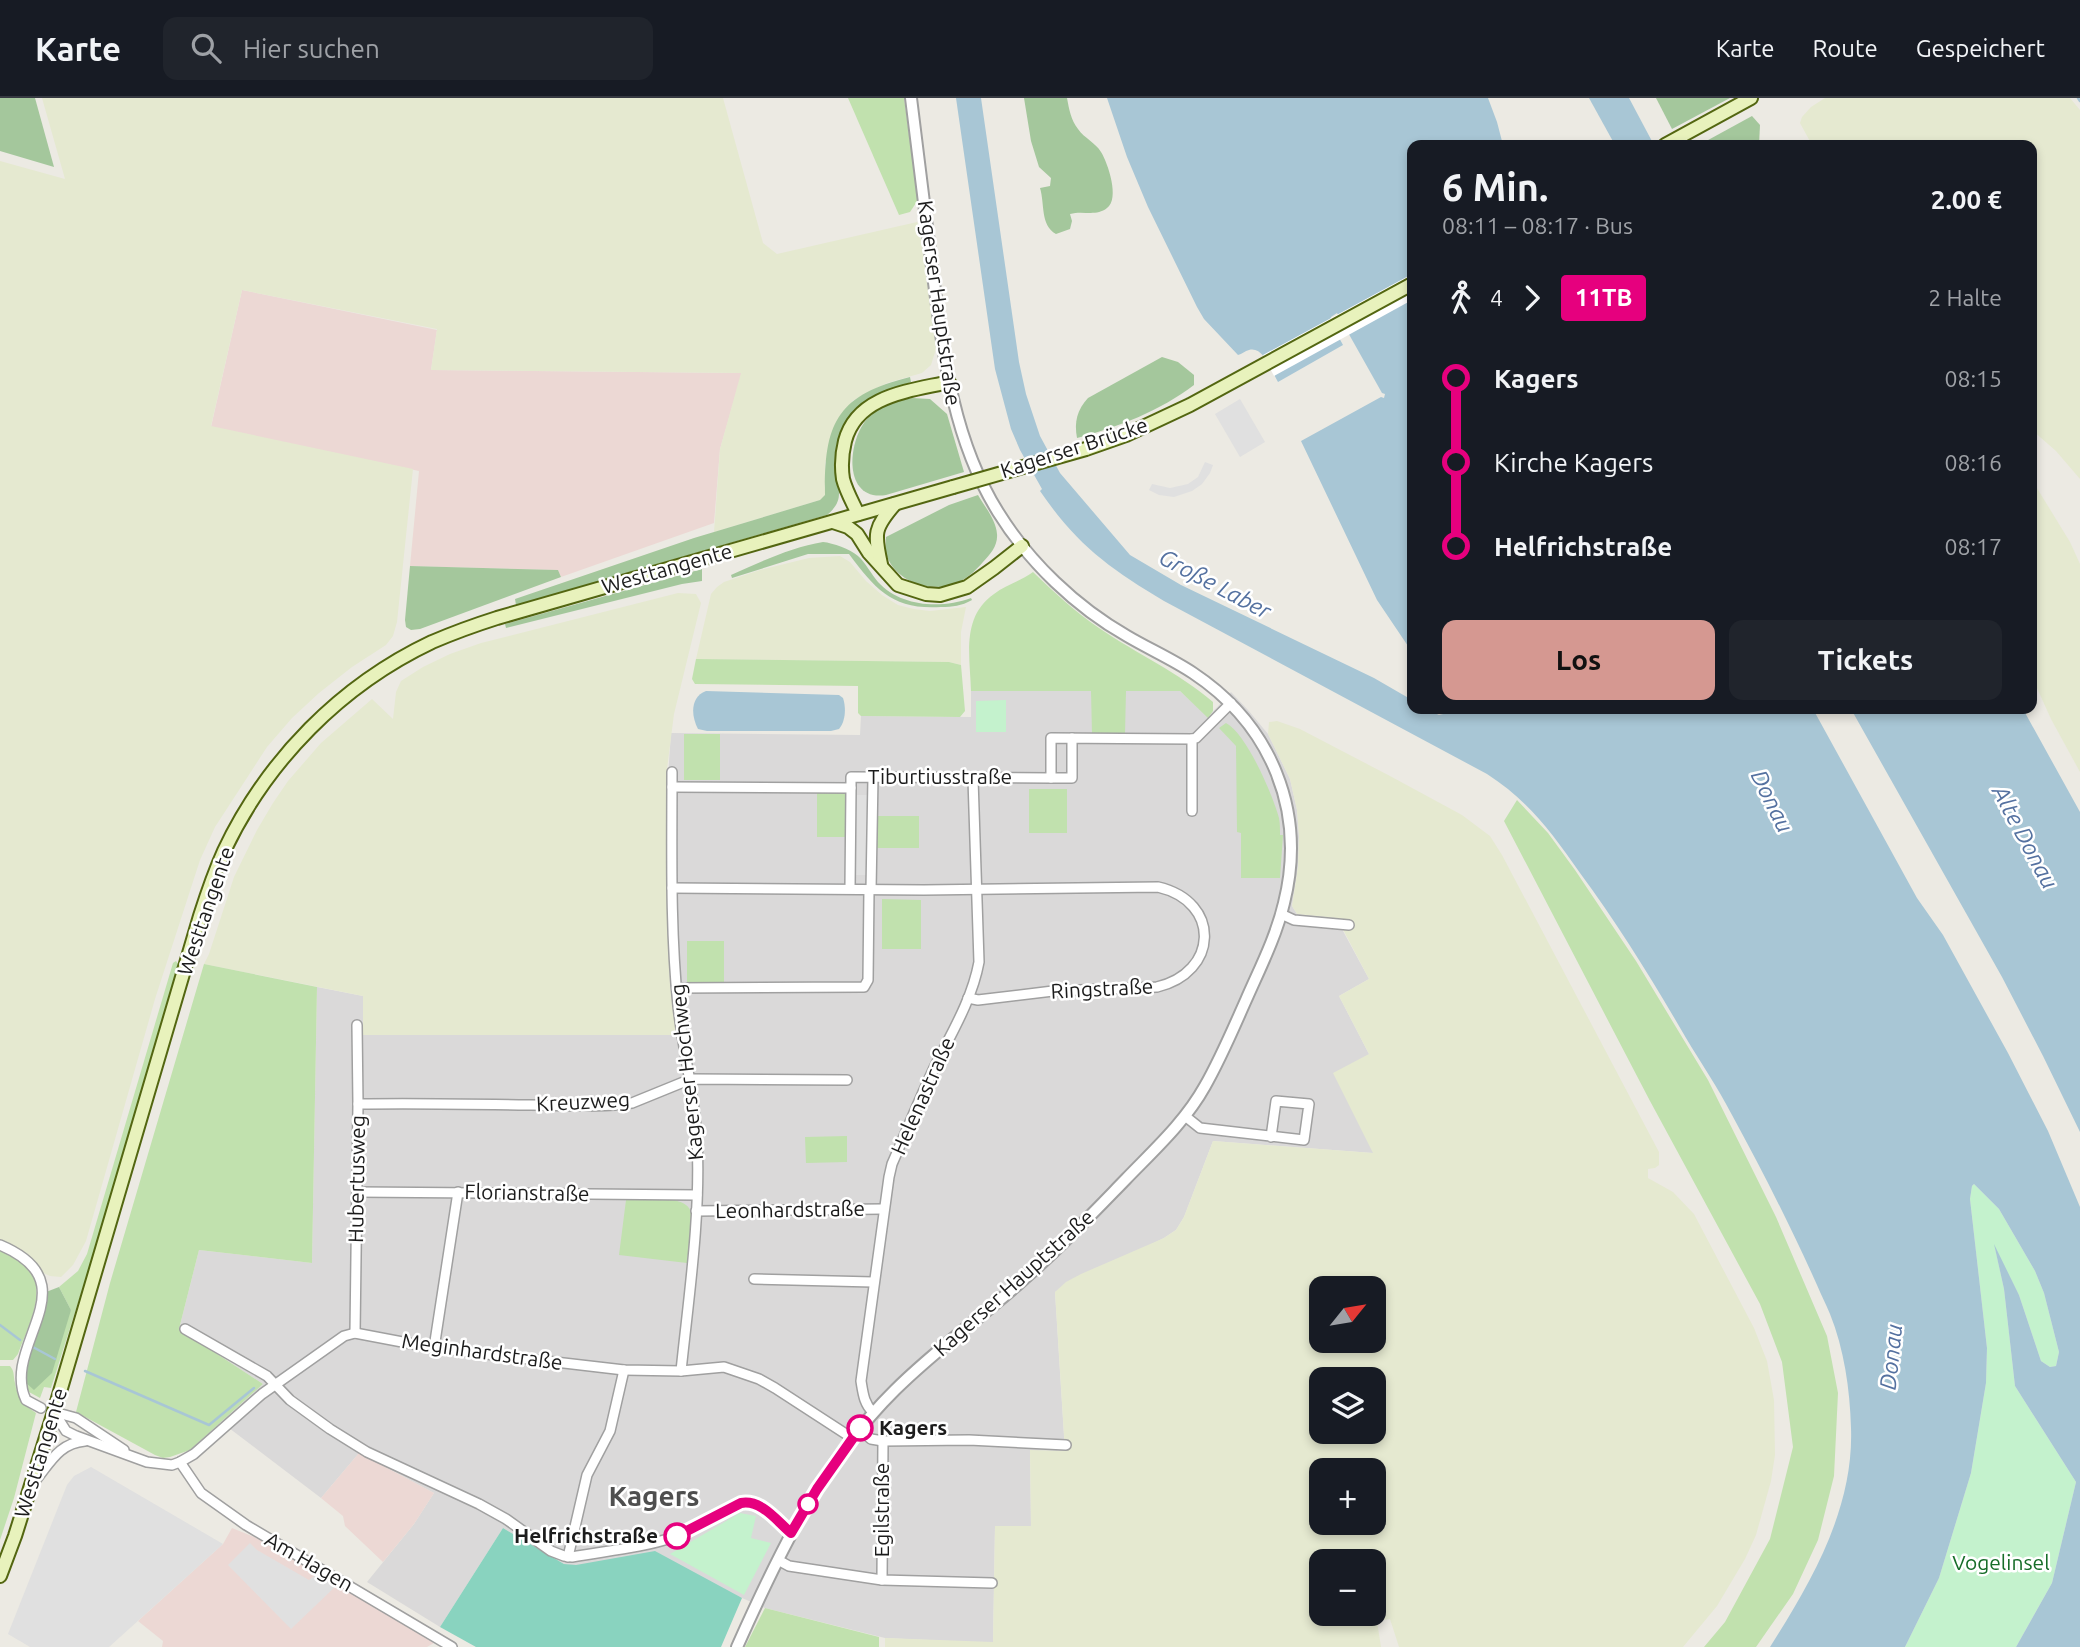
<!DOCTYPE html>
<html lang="de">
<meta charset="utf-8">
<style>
body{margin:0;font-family:Ubuntu,sans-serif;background:#20242c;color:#f1f3f6;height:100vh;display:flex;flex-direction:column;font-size:26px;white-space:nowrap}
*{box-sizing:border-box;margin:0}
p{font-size:23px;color:#9ea1a6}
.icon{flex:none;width:38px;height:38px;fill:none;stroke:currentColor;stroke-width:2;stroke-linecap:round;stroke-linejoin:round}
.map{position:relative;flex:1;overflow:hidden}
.sheet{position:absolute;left:1407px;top:42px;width:630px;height:574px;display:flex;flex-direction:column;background:#171b24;border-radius:14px;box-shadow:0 4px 10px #0003}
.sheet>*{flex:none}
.badge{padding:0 14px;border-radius:5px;font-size:24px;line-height:46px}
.needle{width:46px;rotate:60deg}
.controls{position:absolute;left:1309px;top:1178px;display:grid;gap:14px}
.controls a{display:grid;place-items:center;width:77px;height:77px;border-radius:14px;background:#171b24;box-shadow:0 4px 10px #0003;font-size:35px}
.map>.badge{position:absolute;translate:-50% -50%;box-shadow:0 0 0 4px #fff}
.legs{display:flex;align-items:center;gap:10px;height:77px;padding:0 35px;font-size:23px}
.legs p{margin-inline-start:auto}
.overview{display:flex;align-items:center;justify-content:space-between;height:119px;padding:0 35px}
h1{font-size:38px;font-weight:700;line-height:52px}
.button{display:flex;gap:14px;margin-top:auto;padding:14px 35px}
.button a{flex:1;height:80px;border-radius:14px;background:#d59891;color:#111;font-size:28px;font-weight:700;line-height:80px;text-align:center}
.button a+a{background:#20242c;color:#f1f3f6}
ul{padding:0 35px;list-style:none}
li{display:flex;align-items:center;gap:24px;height:84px;font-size:26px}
li i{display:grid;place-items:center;width:10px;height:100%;margin:0 9px;background:currentColor}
li i::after{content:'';width:18px;height:18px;margin:-9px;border:5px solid;border-radius:50%;background:#171b24}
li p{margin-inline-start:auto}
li:first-child i{background:linear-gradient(#0000 50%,currentColor 0)}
li:last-child i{background:linear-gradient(currentColor 50%,#0000 0)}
header{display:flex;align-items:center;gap:42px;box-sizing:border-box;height:98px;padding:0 35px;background:#171b24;border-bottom:2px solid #363941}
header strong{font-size:33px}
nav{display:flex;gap:38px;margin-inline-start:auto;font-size:24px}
.search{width:490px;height:63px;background:#20242c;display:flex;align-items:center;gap:18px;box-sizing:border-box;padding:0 24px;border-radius:14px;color:#9ea1a6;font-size:26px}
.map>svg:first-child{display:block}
.residential{fill:#dad9d9}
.commercial{fill:#ecd8d4}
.farmland{fill:#e5e9d0;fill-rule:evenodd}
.grass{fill:#c1e1ae}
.forest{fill:#a4c79c}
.park{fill:#c4f2cd}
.pitch{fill:#89d3bf}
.parking{fill:#e0e0e0}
.water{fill:#a8c6d5}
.pier{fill:#fff}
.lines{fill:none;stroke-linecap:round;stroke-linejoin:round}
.stream{stroke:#a8c6d5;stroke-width:2.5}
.minor-casing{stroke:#a0a0a0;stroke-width:12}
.tertiary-casing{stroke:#a0a0a0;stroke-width:14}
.secondary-casing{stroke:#536611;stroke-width:16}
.minor{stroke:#fff;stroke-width:9}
.tertiary{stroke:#fff;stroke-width:10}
.secondary{stroke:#e8f2bc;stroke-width:12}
.secondary-bridge-casing{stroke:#536611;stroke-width:16;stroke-linecap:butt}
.secondary-bridge{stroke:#e8f2bc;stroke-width:12}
.line-1-casing{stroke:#fff;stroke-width:16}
.line-1{stroke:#e6007e;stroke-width:10}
.stop-1-dot{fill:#fff;stroke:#e6007e;stroke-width:3.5}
.labels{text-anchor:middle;stroke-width:5;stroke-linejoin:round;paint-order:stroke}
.street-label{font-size:21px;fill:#1c1c1c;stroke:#fff}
.stop-label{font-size:21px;font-weight:bold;fill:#1c1c1c;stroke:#fff;text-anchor:start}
.park-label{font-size:21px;fill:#176d29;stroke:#fff}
.water-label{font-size:23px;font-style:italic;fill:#5471a0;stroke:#fff}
.district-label{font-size:28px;font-weight:bold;fill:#4f4f4f;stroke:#fff}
</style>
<header>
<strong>Karte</strong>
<div class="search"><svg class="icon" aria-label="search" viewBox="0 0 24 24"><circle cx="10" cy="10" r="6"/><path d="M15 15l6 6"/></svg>Hier suchen</div>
<nav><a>Karte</a><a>Route</a><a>Gespeichert</a></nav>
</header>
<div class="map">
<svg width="2080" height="1549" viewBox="0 0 2080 1549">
<rect width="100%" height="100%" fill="#eceae3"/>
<polygon class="residential" points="971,593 1180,593 1208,619 1231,594 1248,612 1268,636 1290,681 1297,712 1299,738 1298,769 1292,808 1297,816 1336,820 1369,881 1339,898 1369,956 1373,1055 1213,1043 1184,1119 1176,1132 1164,1140 1055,1194 1065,1354 1030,1353 1031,1429 995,1428 993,1545 885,1540 765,1510 742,1500 564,1466 503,1430 440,1529 367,1484 414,1426 434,1395 359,1355 321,1400 221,1324 263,1286 179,1231 199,1152 312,1165 317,889 363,898 363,937 676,937 670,887 666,747 666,708 671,635 860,637 861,618 971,619"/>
<g class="commercial">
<polygon points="242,192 437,232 431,272 742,275 720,351 714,425 561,479 558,472 410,468 419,373 211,329"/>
<polygon points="359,1355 434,1395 414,1426 383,1464 345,1428 343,1418 321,1400"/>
<polygon points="232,1430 264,1443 434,1545 427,1549 162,1549 163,1543 138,1523 223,1446"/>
</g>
<g class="farmland">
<polygon points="42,0 723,0 763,145 777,156 917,124 920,131 937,248 931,267 922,275 887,285 852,303 825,365 826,397 820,402 714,434 720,351 741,275 431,272 437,231 242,192 211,328 413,371 397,524 393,538 386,547 352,569 319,595 292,620 267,649 215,729 200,762 155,901 86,1143 73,1167 61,1179 50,1178 43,1175 37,1166 27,1157 0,1143 0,63 65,81"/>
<polygon points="1825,0 2070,0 2080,12 2080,381 2056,353 2032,332 2032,47 1812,47 1800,25 1802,19 1811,9"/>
<polygon points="2032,382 2070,444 2080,466 2080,674 2051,621 2032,579"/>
<polygon points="840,458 850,464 866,483 882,497 898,507 914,511 930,513 966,509 961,534 961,567 949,564 696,561 711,496 717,489 724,484 760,472 809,460"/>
<polygon points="678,495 696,496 701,505 674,616 667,671 666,708 667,802 670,887 676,937 363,937 363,898 204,866 209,856 234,779 257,732 273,705 288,683 321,645 372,601 393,621 396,594 401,583 423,569 450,556 481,545"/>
<path d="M1277 623 1300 631 1390 678 1462 717 1490 738 1502 757 1659 1054V1067L1655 1070 1648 1071V1080L1673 1094 1694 1116 1754 1230 1767 1263 1774 1302 1775 1357 1771 1383 1756 1437 1745 1461 1717 1508 1683 1549H1399L1390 1521 1377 1523 1381 1549H885V1540L993 1544 995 1428H1031L1030 1352 1065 1353 1055 1194 1066 1184 1081 1176 1164 1140 1176 1132 1184 1119 1213 1043 1373 1055 1333 975 1369 956 1339 898 1369 881 1337 820 1297 816 1292 808 1298 769 1299 738 1297 712 1290 681 1268 636 1269 624ZM1321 1190H1374V1242H1321ZM1321 1281H1374V1334H1321ZM1321 1372H1374V1424H1321ZM1321 1463H1374V1516H1321Z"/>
</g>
<g class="grass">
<polygon points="848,0 904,0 918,102 910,114 899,117"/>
<path d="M1033 474C1054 494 1075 514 1099 530 1137 556 1178 574 1213 604V613L1208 620 1180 593H1126L1125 636H1092L1091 593H971C970 558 961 519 994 496 1006 487 1021 483 1033 474Z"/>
<polygon points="696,561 949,564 961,567 965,613 960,619 861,618 858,615 858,588 695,586 692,581"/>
<path d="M1226 625C1247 636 1273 698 1279 720 1280 725 1280 731 1280 737H1283L1280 780H1241V735L1237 734 1236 648 1219 630Z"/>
<rect x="684" y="636" width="36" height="46"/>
<rect x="1029" y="691" width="38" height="44"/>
<polygon points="817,694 844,695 847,699 846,739 817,739"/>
<polygon points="1517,702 1548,735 1575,772 1636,863 1708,982 1776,1119 1827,1238 1838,1295 1834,1378 1818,1442 1793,1496 1756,1549 1704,1549 1725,1524 1770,1441 1793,1349 1782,1264 1760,1206 1650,1003 1504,723"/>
<rect x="875" y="718" width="44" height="32"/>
<polygon points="882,801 921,802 921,851 882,851"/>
<polygon points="687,843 724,843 724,885 687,886"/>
<polygon points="176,863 178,866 90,1167 51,1290 44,1289 40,1300 29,1294 25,1284 71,1212 59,1189 78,1173 87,1156 173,865"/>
<polygon points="204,866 317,889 312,1165 199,1152 179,1231 263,1286 190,1352 170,1359 163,1360 155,1357 76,1314 110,1185"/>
<polygon points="847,1038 847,1064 806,1065 805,1039"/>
<path d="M626 1102C641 1102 688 1095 691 1115 694 1128 688 1151 687 1165L619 1157Z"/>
<path d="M0 1152C7 1155 14 1158 20 1162 53 1184 28 1228 18 1256L13 1262H0Z"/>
<path d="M0 1268H10C15 1274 13 1277 15 1285 17 1299 24 1307 36 1315L14 1400 0 1442Z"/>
<polygon points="765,1510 879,1539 879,1549 745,1549"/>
</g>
<g class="forest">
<polygon points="0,0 35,0 54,69 0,53"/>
<path d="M1024 0H1067C1069 11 1071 22 1078 31 1084 40 1096 45 1101 54 1108 65 1120 101 1107 110 1096 119 1083 112 1070 116L1072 123 1070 131 1056 136C1040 127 1045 106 1040 90L1050 88 1051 80 1039 69 1031 43Z"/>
<polygon points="1656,0 1730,0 1672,31"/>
<polygon points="1752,18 1760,27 1759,47 1699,47"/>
<path d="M1162 259 1178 264 1194 277V287C1160 313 1118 329 1077 340 1074 324 1077 312 1088 300Z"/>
<path d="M910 279 911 284C868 299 830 319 836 372 838 392 845 402 827 417L516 507 515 501 694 440 820 402 825 397C824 325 837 297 910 279Z"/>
<path d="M912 300 930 301 947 316 964 374 886 397C842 404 847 342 868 320 880 308 896 303 912 300Z"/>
<path d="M978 397C985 409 996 422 997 436 998 447 991 456 983 464 975 473 965 483 953 486 928 495 893 482 886 455 885 450 886 444 886 439L949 407Z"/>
<path d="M823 444C833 445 850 451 858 458 866 465 871 476 878 484 901 509 941 511 971 500L972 502C961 508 953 509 941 509 893 512 876 492 849 456H808L732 480 731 477C760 464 792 449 823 444Z"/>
<polygon points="410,468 558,472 561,479 420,531 411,532 406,529 405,522"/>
<polygon points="702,471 702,483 682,486 506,530 505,526"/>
<polygon points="59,1189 71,1212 52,1275 34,1292 25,1284 25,1259 46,1194"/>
</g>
<g class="park">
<polygon points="1006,602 1006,634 976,634 976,603"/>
<polygon points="1974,1086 1999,1111 2035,1173 2044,1195 2059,1254 2056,1268 2050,1269 2041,1263 2019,1197 1995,1150 2004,1191 2015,1288 2076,1384 2052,1485 2016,1549 1905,1549 1939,1480 1971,1375 1986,1285 1987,1250 1970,1101 1972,1088"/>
<polygon points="740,1415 756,1418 751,1440 771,1445 744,1497 670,1456"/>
</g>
<polygon class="pitch" points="503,1430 564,1466 576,1467 655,1453 742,1500 721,1549 476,1549 440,1529"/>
<g class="parking">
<polygon points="1240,301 1265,344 1240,359 1215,316"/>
<polygon points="1205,364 1213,367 1210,375 1202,386 1192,393 1174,399 1159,397 1149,392 1152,386 1170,390 1188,386 1198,379"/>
<polygon points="853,697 868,697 867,777 853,777"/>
<polygon points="91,1369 223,1446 109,1549 30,1549 8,1536 67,1387 74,1378"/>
<polygon points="250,1445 257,1452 309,1482 318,1475 338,1486 291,1531 228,1467"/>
</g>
<g class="water">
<path d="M956 0H981L1019 264 1026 296 1040 338 1060 375 1130 457 1181 487 1374 580 1412 602V611H1426L1439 617 1447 615 1449 611H1813L1917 800 1943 837 2008 955 2048 1033 2080 1109V1549H2016L2052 1485 2076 1384 2015 1288 2004 1191 1994 1146 2019 1197 2041 1263 2050 1269 2056 1268 2059 1254 2044 1195 2035 1173 1999 1111 1974 1086 1972 1088 1970 1101 1987 1250 1986 1285 1971 1375 1939 1480 1905 1549H1770C1812 1483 1854 1410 1851 1330 1850 1291 1844 1251 1830 1216 1826 1206 1821 1197 1817 1187 1791 1129 1762 1072 1732 1017 1718 990 1701 965 1686 940 1653 883 1619 828 1580 775 1552 735 1529 703 1487 676L1164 503C1109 470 1077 447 1040 393L1042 391 1020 352 1011 331 995 271Z"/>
<path d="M1107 0H1488L1497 24 1503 47H1412V554L1377 502 1301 343 1381 299 1384 300 1385 296 1382 295 1337 215 1331 219 1330 223 1343 247 1278 284C1272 274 1264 248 1249 252 1245 253 1242 256 1238 257L1204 221 1197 209 1148 109 1127 59Z"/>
<polygon points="1589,0 1629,0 1654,47 1615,47"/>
<path d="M706 593 839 597 843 600C846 609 846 623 839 631L831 633H707L698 631C691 618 690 599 706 593Z"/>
<polygon points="1851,611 2023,611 2080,714 2080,1034 2043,958 2002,879"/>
</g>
<polygon class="pier" points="1412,176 1412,202 1274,278 1263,257"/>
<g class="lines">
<g class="stream">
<polyline points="2078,0 2080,3"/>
<polyline points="0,1227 20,1242"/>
<polyline points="31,1248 55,1261"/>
<polyline points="85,1273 209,1327 254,1290"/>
</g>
<g class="minor-casing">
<g id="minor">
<polyline points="1192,641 1192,713"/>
<path d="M672 674C672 752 670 830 678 908 683 952 694 995 697 1040 701 1117 689 1196 681 1273"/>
<polyline points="1051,680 1072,680 1072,640"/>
<polyline points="672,689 851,690 851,679 1051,680 1051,640 1192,641 1196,640 1231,605"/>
<path d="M672 790 924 792 1158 789C1222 804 1218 875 1157 889L1053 893 978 902 968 900"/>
<polyline points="850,790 851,690"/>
<polyline points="871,792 873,679"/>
<polyline points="1281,816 1294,822 1349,827"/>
<polyline points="677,890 864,889 868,882 869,792"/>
<path d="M358 1006C416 1005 473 1006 530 1007 563 1007 599 1010 632 1005L691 981 847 982"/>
<polyline points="1185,1018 1200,1030 1304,1042 1309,1006 1276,1003 1271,1039"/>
<polyline points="357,1094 697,1097"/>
<polyline points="696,1113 884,1111"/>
<path d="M0 1147C93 1186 0 1247 26 1302L41 1310"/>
<polyline points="754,1181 873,1184"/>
<path d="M185 1231 267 1278 290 1302 330 1331 367 1354 479 1406 506 1421 551 1453 564 1458 572 1459C605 1453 642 1450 674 1439 692 1433 733 1404 748 1404 760 1403 781 1427 791 1435"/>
<polyline points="355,1235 358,1006 357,927"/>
<polyline points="434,1250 458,1094"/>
<polyline points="54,1314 66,1333 76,1338 147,1364 172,1367 180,1364 194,1356 262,1296 344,1238 355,1235 434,1250 624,1272 681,1273 724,1269 759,1281 775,1290 852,1340"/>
<polyline points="54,1314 76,1320 124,1352"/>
<path d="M873 1314C864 1306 863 1295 861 1283L889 1079 892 1066C906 1034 919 1002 934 970 951 936 972 902 979 864L973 681"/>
<polyline points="859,1331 871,1341 883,1343 969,1342 1066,1347"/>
<polyline points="180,1364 201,1395 246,1427 452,1549"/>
<path d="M35 1383C50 1365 59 1345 85 1343"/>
<polyline points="568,1459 587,1377 610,1333 624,1272"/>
<polyline points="778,1462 789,1468 882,1482 992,1485"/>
<polyline points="882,1482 883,1343"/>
</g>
</g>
<g class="tertiary-casing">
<path id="tertiary" d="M737 1549C778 1457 822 1364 895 1292 935 1252 982 1219 1024 1181 1060 1150 1093 1115 1126 1081 1154 1052 1185 1024 1205 988 1221 960 1233 931 1246 902 1260 870 1276 839 1284 805 1307 713 1271 627 1193 575 1172 561 1149 551 1127 538 1076 509 1029 464 998 414 952 340 943 254 932 169 925 113 918 56 911 0"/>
</g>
<g class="secondary-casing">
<g id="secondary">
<polyline points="1665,47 1751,0"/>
<polyline points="1086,351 1126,337 1190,307 1412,186"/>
<path d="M858 416C853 405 846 393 843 381 841 368 842 355 845 343 857 297 910 293 949 284"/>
<polyline points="833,424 848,429 857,436 869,455 898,487 926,496 940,497 967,489 994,470 1022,448"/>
<path d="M881 466C874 435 874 430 895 406"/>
<path d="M0 1478 15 1438 54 1314 200 818C207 796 215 773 224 753 267 662 341 587 432 544 453 535 475 527 497 520L953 389"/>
</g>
</g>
<use href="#minor" class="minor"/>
<use href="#tertiary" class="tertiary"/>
<use href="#secondary" class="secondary"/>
<g class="secondary-bridge-casing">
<polyline id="secondary-bridge" points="953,389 1086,351"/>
</g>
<use href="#secondary-bridge" class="secondary-bridge"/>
</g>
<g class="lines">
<g class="line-1-casing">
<path id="line-1" d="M677 1438 741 1405C761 1401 777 1423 791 1435L817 1391 860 1330"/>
</g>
<use href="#line-1" class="line-1"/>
</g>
<g class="stop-1-dot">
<circle cx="860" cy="1330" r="12"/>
<circle cx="808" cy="1406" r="9"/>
<circle cx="677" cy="1438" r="12"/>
</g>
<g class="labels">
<g class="street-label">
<text transform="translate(939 205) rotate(82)" y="7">Kagerser Hauptstraße</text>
<text transform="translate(1074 350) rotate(-18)" y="7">Kagerser Brücke</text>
<text transform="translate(667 471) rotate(-16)" y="7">Westtangente</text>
<text x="940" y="686">Tiburtiusstraße</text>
<text transform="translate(206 813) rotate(-71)" y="7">Westtangente</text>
<text transform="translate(1102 891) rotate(-3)" y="7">Ringstraße</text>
<text transform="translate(687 974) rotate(-96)" y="7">Kagerser Hochweg</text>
<text transform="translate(923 998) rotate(-66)" y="7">Helenastraße</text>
<text transform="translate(583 1004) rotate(-3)" y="7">Kreuzweg</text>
<text transform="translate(357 1081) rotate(-89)" y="7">Hubertusweg</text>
<text transform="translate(527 1095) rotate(1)" y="7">Florianstraße</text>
<text transform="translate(790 1112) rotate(-1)" y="7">Leonhardstraße</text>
<text transform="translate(1014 1185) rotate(-42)" y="7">Kagerser Hauptstraße</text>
<text transform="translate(482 1254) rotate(8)" y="7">Meginhardstraße</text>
<text transform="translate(41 1355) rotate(-73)" y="7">Westtangente</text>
<text transform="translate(882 1412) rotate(-90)" y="7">Egilstraße</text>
<text transform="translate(309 1464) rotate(30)" y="7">Am Hagen</text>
</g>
<g class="stop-label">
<text x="879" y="1337">Kagers</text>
<text x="658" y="1445" text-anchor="end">Helfrichstraße</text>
</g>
<g class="park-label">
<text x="2001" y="1472">Vogelinsel</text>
</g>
<g class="water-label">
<text transform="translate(1215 486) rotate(28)" y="8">Große Laber</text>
<text transform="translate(1772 703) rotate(64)" y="8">Donau</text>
<text transform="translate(2025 739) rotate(62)" y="8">Alte Donau</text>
<text transform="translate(1891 1259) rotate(-84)" y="8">Donau</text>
</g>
<g class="district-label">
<text x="654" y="1408">Kagers</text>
</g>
</g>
</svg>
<div class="controls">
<a><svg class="needle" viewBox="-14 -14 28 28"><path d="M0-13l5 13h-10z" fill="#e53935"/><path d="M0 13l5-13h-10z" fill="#9ea1a6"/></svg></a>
<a><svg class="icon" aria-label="layers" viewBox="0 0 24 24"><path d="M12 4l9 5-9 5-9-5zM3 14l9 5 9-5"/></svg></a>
<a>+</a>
<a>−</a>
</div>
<section class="sheet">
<div class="overview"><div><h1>6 Min.</h1><p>08:11 – 08:17 · Bus</p></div><b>2.00 €</b></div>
<div class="legs"><svg class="icon" aria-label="walk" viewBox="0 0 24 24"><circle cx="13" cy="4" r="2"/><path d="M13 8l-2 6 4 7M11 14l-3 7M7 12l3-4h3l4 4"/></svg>4<svg class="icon" aria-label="forward" viewBox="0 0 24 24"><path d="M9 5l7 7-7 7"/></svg><b class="badge" style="background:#e6007e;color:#fff">11TB</b><p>2 Halte</p></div>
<ul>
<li><i style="color:#e6007e"></i><b>Kagers</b><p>08:15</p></li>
<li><i style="color:#e6007e"></i><span>Kirche Kagers</span><p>08:16</p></li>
<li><i style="color:#e6007e"></i><b>Helfrichstraße</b><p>08:17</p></li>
</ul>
<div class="button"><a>Los</a><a>Tickets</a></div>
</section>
</div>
